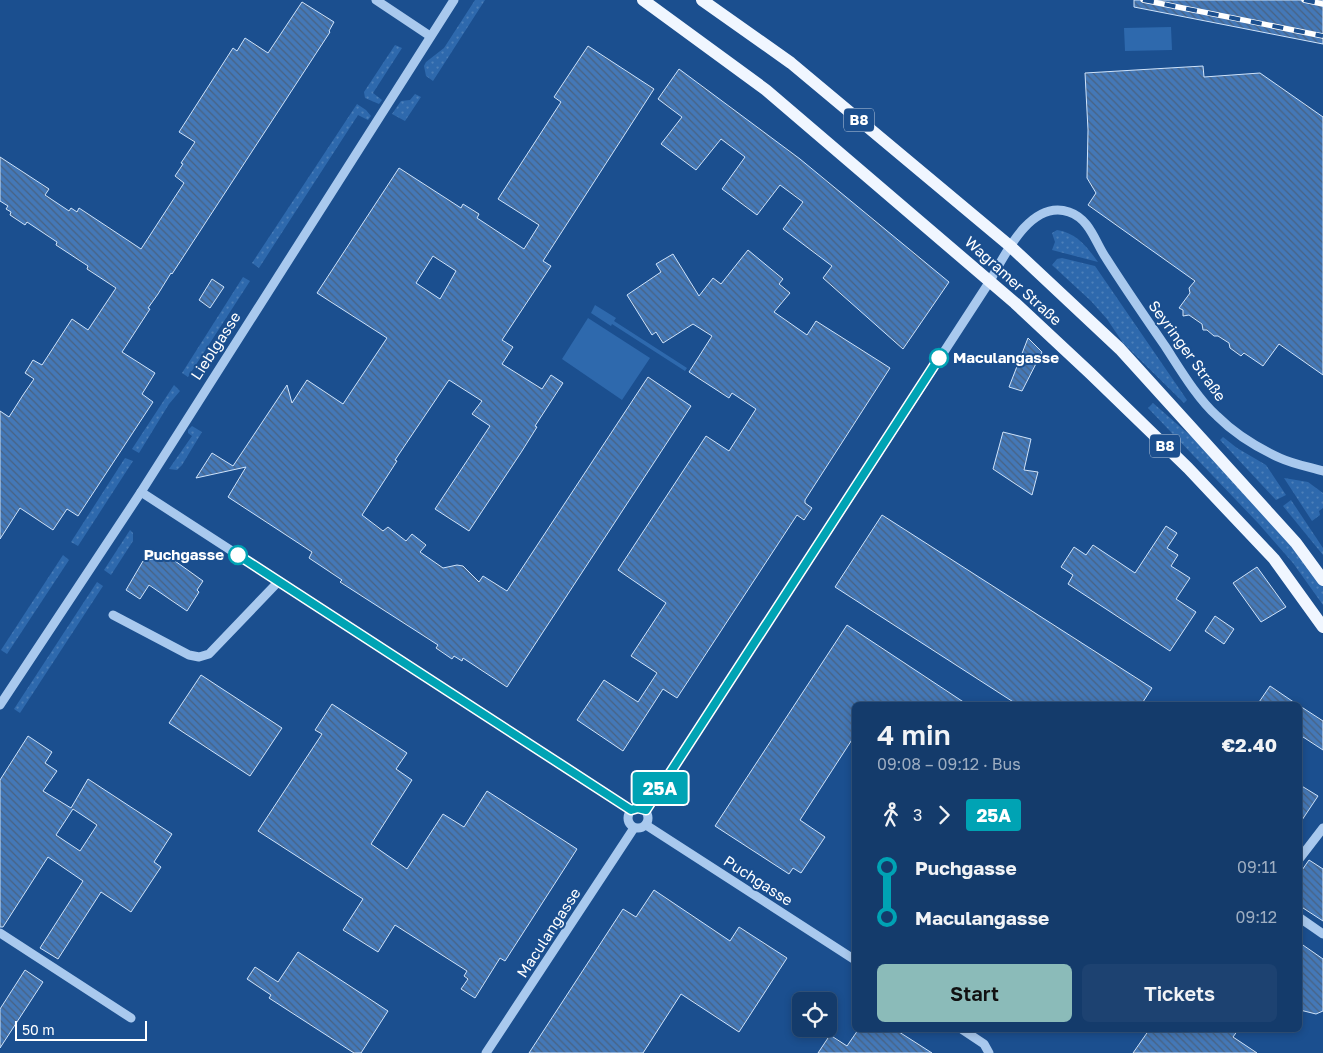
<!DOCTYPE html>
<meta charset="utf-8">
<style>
body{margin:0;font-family:"Golos Text",sans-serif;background:#1d4271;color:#f1f3f6;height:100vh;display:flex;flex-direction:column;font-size:19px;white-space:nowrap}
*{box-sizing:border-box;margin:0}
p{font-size:16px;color:#9dadc1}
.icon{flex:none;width:28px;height:28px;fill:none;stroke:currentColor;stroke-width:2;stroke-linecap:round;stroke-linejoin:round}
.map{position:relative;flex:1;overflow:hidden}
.details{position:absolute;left:852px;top:702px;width:450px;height:330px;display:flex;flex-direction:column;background:#143b6b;border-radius:8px;box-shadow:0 2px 8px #0003,0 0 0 1px #33557e}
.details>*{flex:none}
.badge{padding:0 10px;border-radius:4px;font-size:18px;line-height:32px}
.fabs{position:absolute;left:792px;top:992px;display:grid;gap:10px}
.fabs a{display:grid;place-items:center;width:45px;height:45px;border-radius:8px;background:#143b6b;box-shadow:0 2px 8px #0003,0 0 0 1px #33557e;font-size:25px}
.scale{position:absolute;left:15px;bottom:12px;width:132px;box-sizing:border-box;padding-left:5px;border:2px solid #fff;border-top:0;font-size:14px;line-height:18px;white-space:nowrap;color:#fff;-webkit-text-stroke:4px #1b4f8f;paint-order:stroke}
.map>.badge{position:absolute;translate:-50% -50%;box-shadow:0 0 0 2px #fff}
.legs{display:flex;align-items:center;gap:8px;height:55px;padding:0 25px;font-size:16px}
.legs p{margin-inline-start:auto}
.headline{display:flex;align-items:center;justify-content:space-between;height:85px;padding:0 25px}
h1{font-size:28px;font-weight:600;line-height:38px}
.button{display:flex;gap:10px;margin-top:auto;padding:10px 25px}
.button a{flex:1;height:58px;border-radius:8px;background:#8bbbb9;color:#111;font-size:20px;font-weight:600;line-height:58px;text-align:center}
.button a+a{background:#1d4271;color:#f1f3f6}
ul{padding:0 25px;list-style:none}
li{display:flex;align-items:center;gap:18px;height:50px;font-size:19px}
li i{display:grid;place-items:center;width:8px;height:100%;margin:0 6px;background:currentColor}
li i::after{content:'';width:12px;height:12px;margin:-6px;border:4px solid;border-radius:50%;background:#143b6b}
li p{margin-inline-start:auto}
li:first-child i{background:linear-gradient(#0000 50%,currentColor 0)}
li:last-child i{background:linear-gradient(currentColor 50%,#0000 0)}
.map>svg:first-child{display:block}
.grass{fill:url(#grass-dots)}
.pitch{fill:#2e69ad}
.building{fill:url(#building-back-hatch);stroke:#cfe3fa;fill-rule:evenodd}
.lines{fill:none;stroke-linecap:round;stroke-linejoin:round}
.minor{stroke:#a9c9ee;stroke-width:9}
.major{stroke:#f0f6ff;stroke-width:12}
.rail-casing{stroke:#fff;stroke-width:5.5}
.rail{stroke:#1b4f8f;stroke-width:4;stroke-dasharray:11;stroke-linecap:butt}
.line-1-casing{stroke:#fff;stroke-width:11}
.line-1{stroke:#00a3b4;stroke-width:8}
.stop-1-dot{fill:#fff;stroke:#00a3b4;stroke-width:2.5}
.labels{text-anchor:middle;stroke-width:4;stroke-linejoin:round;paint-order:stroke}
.shield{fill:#1b4f8f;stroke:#bbcadd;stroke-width:1}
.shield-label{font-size:14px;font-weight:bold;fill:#fff}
.street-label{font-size:15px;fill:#fff;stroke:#1b4f8f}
.stop-label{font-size:15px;font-weight:bold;fill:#fff;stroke:#1b4f8f;text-anchor:start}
</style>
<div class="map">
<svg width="1323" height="1053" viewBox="0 0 1323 1053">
<defs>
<pattern id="grass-dots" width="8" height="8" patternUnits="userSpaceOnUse" patternTransform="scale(1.25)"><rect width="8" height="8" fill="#2e69ad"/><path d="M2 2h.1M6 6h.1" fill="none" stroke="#4d80b9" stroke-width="1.8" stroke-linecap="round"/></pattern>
<pattern id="building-back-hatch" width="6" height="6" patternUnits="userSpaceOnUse" patternTransform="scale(1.25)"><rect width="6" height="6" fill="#4478b7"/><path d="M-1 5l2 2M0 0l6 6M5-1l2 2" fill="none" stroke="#486282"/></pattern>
</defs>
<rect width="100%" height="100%" fill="#1b4f8f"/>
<g class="grass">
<polygon points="475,0 485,0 433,81 426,76 424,66 426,62 444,48"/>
<polygon points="395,45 402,48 373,93 382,100 379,104 365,98 364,92"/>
<polygon points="415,94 421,97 405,121 392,114 401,101 410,100"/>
<polygon points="357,104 366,110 371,116 368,120 358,115 259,268 252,263"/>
<path d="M1057 230C1077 233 1087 247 1098 262L1052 250 1055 242 1052 233Z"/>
<polygon points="1062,258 1095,266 1187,400 1184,403 1123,343 1107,319 1091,301 1052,265 1057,259"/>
<polygon points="243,277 250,281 188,377 182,373"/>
<polygon points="174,385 180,391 169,404 139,453 132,449"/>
<polygon points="1153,403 1201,445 1255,502 1323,584 1323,605 1293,563 1258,523 1148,408"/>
<polygon points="192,426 202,432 182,465 177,470 169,469 192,436 188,433 188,430"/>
<polygon points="1223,437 1237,448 1266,465 1286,495 1276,500 1220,440"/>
<polygon points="125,458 133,461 78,546 71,542"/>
<polygon points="1284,478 1308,482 1323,493 1323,508 1319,511 1320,515 1312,521"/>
<polygon points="1291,500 1323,548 1323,555 1283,506"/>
<polygon points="130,530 133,533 133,541 111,575 104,570"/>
<polygon points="63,555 69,560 7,654 1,650"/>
<polygon points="97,582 103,586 20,713 14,709"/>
</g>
<g class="pitch">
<polygon points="1171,27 1172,50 1125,51 1124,28"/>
<polygon points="595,305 616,318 614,321 687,368 685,371 612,324 611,326 591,313"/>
<polygon points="588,318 650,358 622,400 562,359"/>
</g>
<g class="building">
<polygon points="1134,0 1323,0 1323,44 1134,7"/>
<polygon points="302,2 334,22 329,31 330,32 172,274 171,273 158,294 148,308 150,309 122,352 155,373 142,394 153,402 78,516 67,509 53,530 20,508 0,539 0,411 9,417 23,395 34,379 25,373 33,360 42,365 72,319 88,330 116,288 87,269 88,266 56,245 57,242 27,222 25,225 10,215 11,212 6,209 8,206 0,201 0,157 49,189 45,195 69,211 71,208 77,212 79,208 141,249 184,183 175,176 183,164 181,163 195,142 179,132 233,48 237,51 245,38 268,53"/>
<path d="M588 46 654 89 543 261 551 266 502 340 513 347 502 364 542 389 551 375 563 383 535 426 537 427 522 451 469 531 435 509 490 426 472 414 482 401 449 380 395 460 397 461 362 515 383 531 388 527 406 541 412 534 426 545 420 552 443 568 457 565 463 566 479 582 483 576 507 591 648 377 691 406 507 687 463 658 462 661 454 656 452 659 436 648 438 645 340 582 342 580 309 558 312 552 228 497 246 467 196 478 212 453 233 466 287 385 292 403 307 380 343 404 387 338 317 293 399 168 461 208 463 204 479 214 477 218 524 249 539 225 498 199 561 102 554 97ZM433 256 456 271 440 299 416 283Z"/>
<polygon points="1203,66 1204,77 1260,73 1323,117 1323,375 1279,344 1263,366 1244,353 1241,356 1230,348 1229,343 1218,336 1214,336 1207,330 1203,330 1202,324 1189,315 1183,316 1183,310 1179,308 1190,293 1189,288 1195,281 1088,205 1096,193 1087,178 1088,130 1085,73"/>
<polygon points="679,69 800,159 949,282 903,349 823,278 832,266 783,229 803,202 780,185 757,215 722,189 745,157 721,139 696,170 661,144 682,117 658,99"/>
<polygon points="748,250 783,279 779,284 790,293 774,312 807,335 816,321 890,368 805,500 805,503 812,508 804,520 797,515 677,698 663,689 623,751 577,720 604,680 638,702 657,673 631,656 666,603 618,570 706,436 729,451 756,409 732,393 729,398 689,372 712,336 693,324 663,343 656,332 652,335 627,295 661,272 656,264 673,254 699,296 713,278 721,284"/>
<polygon points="212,279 224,287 210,308 199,300"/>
<polygon points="1028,338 1042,352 1022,391 1009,387"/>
<polygon points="1003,432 1031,439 1024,470 1038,472 1032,495 993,469"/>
<polygon points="882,515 1152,688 1141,705 1018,705 835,587"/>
<polygon points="1166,526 1177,533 1167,548 1178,555 1171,566 1190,578 1176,599 1196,612 1170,651 1068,584 1073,575 1061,567 1074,547 1086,555 1093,545 1135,573"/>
<polygon points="168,556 203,581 197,590 199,592 187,611 149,585 140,599 126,590 143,561"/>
<polygon points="1257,567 1286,607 1261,622 1233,583"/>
<polygon points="1215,616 1234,629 1224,644 1205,631"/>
<polygon points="847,625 968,705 855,705 855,735 800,820 825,837 801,873 793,868 789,874 715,826"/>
<polygon points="201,675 282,728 250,776 169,723"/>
<polygon points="1270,686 1298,705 1257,705"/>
<polygon points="332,704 407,753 396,769 412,780 371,844 407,869 443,814 464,827 487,791 577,849 505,961 500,958 475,998 461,989 468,979 464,976 467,971 395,925 378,952 343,930 363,899 258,831 322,734 315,730"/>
<polygon points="1300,706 1323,721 1323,750 1300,735"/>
<path d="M28 736 52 752 45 763 57 771 43 791 71 808 88 779 172 834 154 862 161 867 131 912 101 892 58 959 40 948 83 881 48 857 3 927H0V780ZM73 809 97 825 80 851 56 835Z"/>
<polygon points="1300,785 1318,796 1300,823"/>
<polygon points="1309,860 1323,869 1323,921 1300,906 1300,873"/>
<polygon points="654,890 730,941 739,927 787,958 739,1032 681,994 643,1053 529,1053 623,909 636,917"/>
<polygon points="1300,943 1323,959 1323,1011 1316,1014 1300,1010"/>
<polygon points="298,952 388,1011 361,1053 354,1053 269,998 271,995 247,979 255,967 278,982"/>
<polygon points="25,970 43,982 0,1048 0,1009"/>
<polygon points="858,1030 896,1030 932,1053 818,1053 830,1035 847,1046"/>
<polygon points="1149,1030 1238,1030 1233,1037 1257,1053 1133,1053"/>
</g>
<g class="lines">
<g class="minor">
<polyline points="376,0 430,36"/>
<polyline points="141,492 631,810"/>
<polyline points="113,615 189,655 199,657 209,654 279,581"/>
<polyline points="0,705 141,492 454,0"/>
<circle cx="638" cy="818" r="10"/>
<path d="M646 810 990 281C1005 254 1031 199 1069 212 1090 219 1095 242 1106 258 1125 288 1145 317 1165 346 1180 369 1197 398 1217 416 1234 433 1258 448 1280 458 1293 464 1309 467 1323 471"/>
<polyline points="646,825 855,960"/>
<polyline points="1300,858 1323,828"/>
<polyline points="1300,918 1323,934"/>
<polyline points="0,933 131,1018"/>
<polyline points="963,1030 984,1044 989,1053"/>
<polyline points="486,1053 634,828"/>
</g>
<g class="major">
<polyline points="643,0 766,90 1015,303 1090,373 1188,468 1274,559 1323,627"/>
<polyline points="702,0 791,63 1010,246 1120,349 1296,543 1323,580"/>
</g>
<g class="rail-casing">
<g id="rail">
<polyline points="1143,0 1323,36"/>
<polyline points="1304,0 1323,4"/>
</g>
</g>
<use href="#rail" class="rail"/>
</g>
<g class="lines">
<g class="line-1-casing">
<polyline id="line-1" points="238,555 631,810 638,808 646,810 939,358"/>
</g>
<use href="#line-1" class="line-1"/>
</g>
<g class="stop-1-dot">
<circle cx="939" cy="358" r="9"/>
<circle cx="238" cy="555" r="9"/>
</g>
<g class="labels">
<g class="shield">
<rect x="844" y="108.5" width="30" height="23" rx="4"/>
<rect x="1150" y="434.5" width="30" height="23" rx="4"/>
</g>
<g class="shield-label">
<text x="859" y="125">B8</text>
<text x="1165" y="451">B8</text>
</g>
<g class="street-label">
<text transform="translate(1013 281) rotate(42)" y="5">Wagramer Straße</text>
<text transform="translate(216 346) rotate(-57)" y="5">Lieblgasse</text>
<text transform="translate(1187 351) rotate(54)" y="5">Seyringer Straße</text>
<text transform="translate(758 881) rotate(33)" y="5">Puchgasse</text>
<text transform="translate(549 933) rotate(-57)" y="5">Maculangasse</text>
</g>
<g class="stop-label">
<text x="953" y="363">Maculangasse</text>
<text x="224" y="560" text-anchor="end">Puchgasse</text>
</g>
</g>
</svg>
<div class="fabs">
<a><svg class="icon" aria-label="locate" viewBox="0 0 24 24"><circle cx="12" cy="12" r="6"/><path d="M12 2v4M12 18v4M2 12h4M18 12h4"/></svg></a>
</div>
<div class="scale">50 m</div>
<b class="badge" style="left:660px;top:788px;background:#00a3b4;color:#fff">25A</b>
<section class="details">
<div class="headline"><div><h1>4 min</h1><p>09:08 – 09:12 · Bus</p></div><b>€2.40</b></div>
<div class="legs"><svg class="icon" aria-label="walk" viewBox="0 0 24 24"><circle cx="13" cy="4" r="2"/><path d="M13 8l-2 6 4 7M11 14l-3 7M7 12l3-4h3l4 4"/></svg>3<svg class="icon" aria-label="forward" viewBox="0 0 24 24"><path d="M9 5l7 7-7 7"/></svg><b class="badge" style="background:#00a3b4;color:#fff">25A</b></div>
<ul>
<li><i style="color:#00a3b4"></i><b>Puchgasse</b><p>09:11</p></li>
<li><i style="color:#00a3b4"></i><b>Maculangasse</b><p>09:12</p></li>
</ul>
<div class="button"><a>Start</a><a>Tickets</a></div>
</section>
</div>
